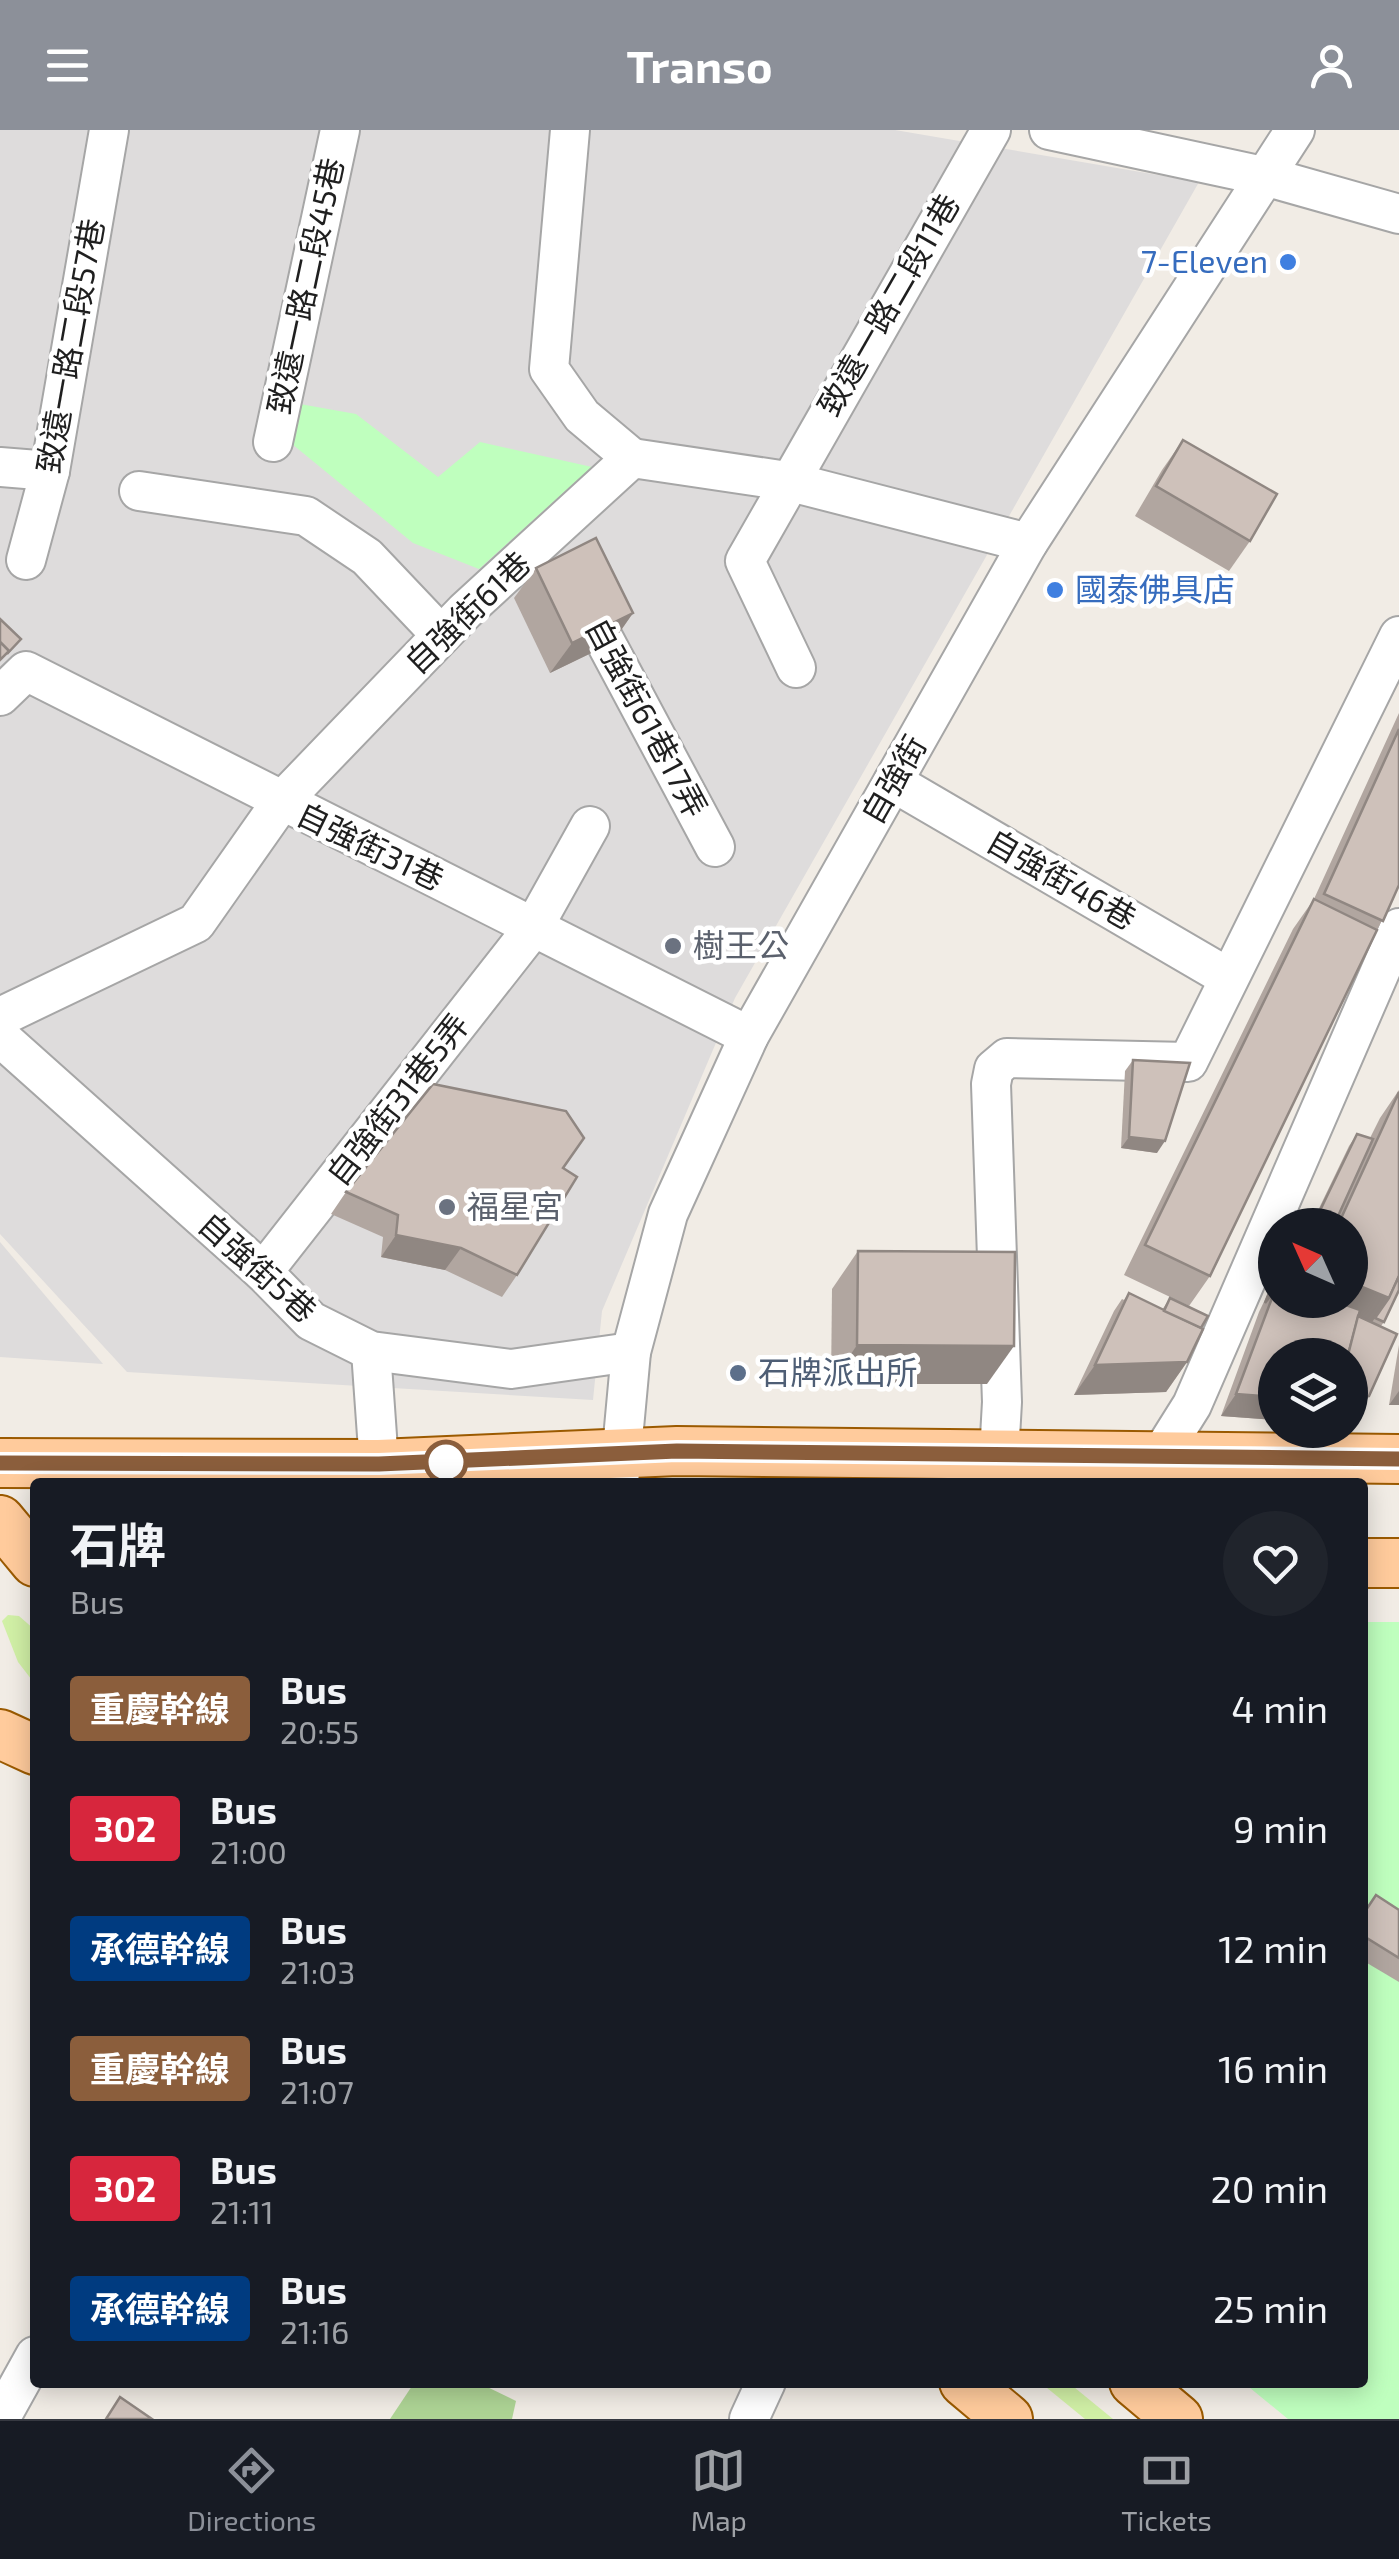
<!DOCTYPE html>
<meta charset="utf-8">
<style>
body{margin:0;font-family:"Exo 2","Noto Sans TC",sans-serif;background:#20242c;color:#f1f3f6;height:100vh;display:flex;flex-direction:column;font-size:38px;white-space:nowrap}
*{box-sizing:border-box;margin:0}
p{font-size:32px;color:#9ea1a6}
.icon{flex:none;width:55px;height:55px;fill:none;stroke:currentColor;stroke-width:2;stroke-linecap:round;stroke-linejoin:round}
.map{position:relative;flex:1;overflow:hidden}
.side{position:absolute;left:30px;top:1348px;width:1338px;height:910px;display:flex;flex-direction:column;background:#171b24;border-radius:10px;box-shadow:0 5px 25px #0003}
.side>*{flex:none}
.badge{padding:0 20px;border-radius:8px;font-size:35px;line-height:65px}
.needle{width:65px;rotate:315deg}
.fabs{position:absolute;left:1258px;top:1078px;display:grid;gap:20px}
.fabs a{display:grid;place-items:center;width:110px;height:110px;border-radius:50%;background:#171b24;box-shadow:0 5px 25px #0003;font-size:50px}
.map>.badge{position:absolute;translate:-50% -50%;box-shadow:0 0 0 5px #fff}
.round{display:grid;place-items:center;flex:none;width:105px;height:105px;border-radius:52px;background:#20242c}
.summary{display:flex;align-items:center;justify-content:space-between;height:170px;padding:0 40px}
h1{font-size:48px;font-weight:700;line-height:75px}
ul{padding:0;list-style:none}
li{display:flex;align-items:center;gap:30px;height:120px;padding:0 40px}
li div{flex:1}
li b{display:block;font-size:38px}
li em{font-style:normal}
li .badge{min-width:110px;font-weight:700;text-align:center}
header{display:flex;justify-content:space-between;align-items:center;height:130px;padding:0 40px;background:#8c9099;color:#fff;font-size:45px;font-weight:700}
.tabs{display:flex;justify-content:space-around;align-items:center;height:140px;border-top:2px solid #363941;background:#171b24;font-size:28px;color:#9ea1a6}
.tabs a{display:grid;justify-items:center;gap:5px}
.tabs .active{color:#8c9099}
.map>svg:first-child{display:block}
.residential{fill:#dedcdc}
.grass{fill:#d1f0a6}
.forest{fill:#aed495}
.park{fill:#bfffbe}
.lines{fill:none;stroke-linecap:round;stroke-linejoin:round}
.minor-casing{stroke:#a6a6a6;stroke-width:42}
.major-casing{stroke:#9b5a00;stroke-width:52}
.minor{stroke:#fff;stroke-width:38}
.major{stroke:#ffcb9c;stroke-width:48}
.wall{fill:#b1a6a0}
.shaded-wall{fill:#908782}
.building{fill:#cec1ba;stroke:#908782;stroke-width:2.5}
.line-casing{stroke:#fff;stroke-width:22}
.line{stroke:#8b5e3c;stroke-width:15}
.shop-dot{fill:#3f7fe0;stroke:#fff;stroke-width:4}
.worship-dot{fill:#6b7280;stroke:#fff;stroke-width:4}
.service-dot{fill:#5c6f8a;stroke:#fff;stroke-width:4}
.stop-dot{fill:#fff;stroke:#8b5e3c;stroke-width:5}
.labels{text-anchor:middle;stroke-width:9;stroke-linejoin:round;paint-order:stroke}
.shop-label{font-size:32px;fill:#366cbe;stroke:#fff;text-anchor:end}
.street-label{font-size:32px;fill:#1f1f1f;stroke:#fff}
.worship-label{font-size:32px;fill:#5b616d;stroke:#fff;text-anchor:start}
.service-label{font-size:32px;fill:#4e5e75;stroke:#fff;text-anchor:start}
</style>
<header><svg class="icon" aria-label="menu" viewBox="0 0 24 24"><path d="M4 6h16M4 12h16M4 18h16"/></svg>Transo<svg class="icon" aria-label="person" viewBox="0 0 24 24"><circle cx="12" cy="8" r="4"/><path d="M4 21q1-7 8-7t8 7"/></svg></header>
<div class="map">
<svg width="1399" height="2289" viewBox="0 0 1399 2289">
<rect width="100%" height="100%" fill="#f1ece5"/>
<g class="residential">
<polygon points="0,0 895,0 1199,52 735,868 602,1181 593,1270 127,1242 0,1104"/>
<polygon points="0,1112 103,1234 0,1227"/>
</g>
<g class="grass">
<polygon points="8,1485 19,1486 35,1500 35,1554 18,1532 2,1491"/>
<polygon points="1041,2253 1069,2253 1113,2289 1085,2289"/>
</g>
<polygon class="forest" points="414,2253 479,2253 516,2271 512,2289 390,2289"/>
<g class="park">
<polygon points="300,274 356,284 438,347 480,312 592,337 479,439 413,413 292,314"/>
<polygon points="1362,1492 1399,1492 1399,2289 1288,2289 1244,2253 1362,2252"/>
</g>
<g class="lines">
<g class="minor-casing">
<g id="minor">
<polyline points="570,0 549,239 582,286 632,328"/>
<polyline points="1049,0 1268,47 1399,84"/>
<polyline points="273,312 340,0"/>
<polyline points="0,337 50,341"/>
<polyline points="139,361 306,386 367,427 441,505"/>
<polyline points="26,430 50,341 109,0"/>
<polyline points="583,470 715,717"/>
<polyline points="796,538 745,431 991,0"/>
<polyline points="0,566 26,541 749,906"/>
<polyline points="893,652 1229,848"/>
<polyline points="0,887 196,793 281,672 465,481 632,328 787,351 1028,413"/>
<polyline points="0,907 263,1142 311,1191 371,1221 511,1239 631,1222"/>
<polyline points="263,1142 533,798 590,696"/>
<polyline points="371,1221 379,1334"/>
<polyline points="999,1325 1002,1272 991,954 994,939 1007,928 1188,932 1399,506"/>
<polyline points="619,1352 631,1222 668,1084 749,906 1028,413 1295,0"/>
<polyline points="1159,1352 1160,1326 1192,1275 1399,798"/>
<polyline points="0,2289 35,2226"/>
<polyline points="749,2289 766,2252"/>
</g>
</g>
<g class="major-casing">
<g id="major">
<polyline points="0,1333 379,1334 677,1321 1399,1329"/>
<polyline points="0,1390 35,1432"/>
<polyline points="1362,1433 1399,1433"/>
<polyline points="0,1604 35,1620"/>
<polyline points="964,2252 1008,2289"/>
<polyline points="1134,2252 1178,2289"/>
</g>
</g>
<use href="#minor" class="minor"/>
<use href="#major" class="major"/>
</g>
<g class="wall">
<polygon points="1183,310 1250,411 1229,441 1135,386 1162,340"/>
<polygon points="536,438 633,483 612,513 550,543 514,468"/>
<polygon points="1399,583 1399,755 1210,1146 1189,1176 1124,1145 1293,799 1314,769"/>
<polygon points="1133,930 1157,1023 1121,1018 1125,941"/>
<polygon points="1399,960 1384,1192 1381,1196 1369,1266 1358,1283 1350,1283 1350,1225 1275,1225 1275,1290 1221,1286 1259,1182 1272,1155 1275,1170 1350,1170 1350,1095 1311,1095 1349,1016 1357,1004 1370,1008 1380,988"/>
<polygon points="563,1038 517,1145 502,1167 445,1140 381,1127 383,1107 331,1084 346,1062"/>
<polygon points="858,1121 987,1254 831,1254 832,1159"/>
<polygon points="1129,1163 1162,1180 1170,1168 1201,1198 1187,1232 1166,1262 1074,1265 1114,1181 1122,1169 1124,1170"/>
<polygon points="1399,1215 1399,1275 1389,1275"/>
<polygon points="1376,1765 1399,1780 1399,1852 1362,1830 1362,1785"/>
</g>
<g class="shaded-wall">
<polygon points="633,483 612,513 550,543 572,513"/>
<polygon points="1129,1007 1165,1011 1157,1023 1121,1018"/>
<polygon points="396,1105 461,1118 445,1140 381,1127"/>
<polygon points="1350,1152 1389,1168 1368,1198 1302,1170 1350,1170"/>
<polygon points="857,1215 1014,1216 987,1254 831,1254"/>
<polygon points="1187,1232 1166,1262 1074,1265 1095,1235"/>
<polygon points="1399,1261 1399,1275 1389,1275"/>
<polygon points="1236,1264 1275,1267 1275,1290 1221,1286"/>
<polygon points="1369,1266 1358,1283 1350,1283 1350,1267"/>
</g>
<g class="building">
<polygon points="1183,310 1277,364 1250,411 1156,356"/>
<polygon points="596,408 633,483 572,513 536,438"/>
<polygon points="0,489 21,509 7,524 9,521 0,512"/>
<polygon points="0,512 9,521 0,530"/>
<polygon points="1399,599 1399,755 1383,791 1324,764"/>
<polygon points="1314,769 1377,800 1210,1146 1145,1115"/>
<polygon points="1133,930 1190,933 1165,1011 1129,1007"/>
<polygon points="433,954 566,981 584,1008 563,1038 577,1047 517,1145 461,1118 396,1105 398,1085 346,1062"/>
<polygon points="1399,962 1399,1146 1389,1168 1350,1152 1350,1095 1338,1095"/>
<polygon points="1357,1004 1373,1009 1334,1095 1313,1095"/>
<polygon points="858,1121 1015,1122 1014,1216 857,1215"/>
<polygon points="1399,1146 1399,1160 1384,1192 1375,1188 1389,1168"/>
<polygon points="1272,1155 1275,1156 1275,1160 1265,1173"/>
<polygon points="1275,1160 1275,1170 1332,1170 1360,1180 1348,1225 1275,1225 1275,1267 1236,1264"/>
<polygon points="1129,1163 1203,1199 1187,1232 1095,1235"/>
<polygon points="1170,1168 1208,1186 1201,1198 1164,1181"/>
<polygon points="1358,1186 1397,1204 1369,1266 1350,1267 1350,1225 1348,1225"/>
<polygon points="1376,1765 1399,1780 1399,1828 1362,1805 1362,1786"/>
<polygon points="120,2267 152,2289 106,2289"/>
</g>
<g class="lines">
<g class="line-casing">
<polyline id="line" points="0,1333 379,1334 677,1321 1399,1329"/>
</g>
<use href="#line" class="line"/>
</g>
<g class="shop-dot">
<circle cx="1288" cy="132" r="10"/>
<circle cx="1055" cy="460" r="10"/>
</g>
<g class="worship-dot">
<circle cx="673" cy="816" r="10"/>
<circle cx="447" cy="1077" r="10"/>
</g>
<circle class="service-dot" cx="738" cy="1243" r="10"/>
<circle class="stop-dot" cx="446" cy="1332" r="20"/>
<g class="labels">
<g class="shop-label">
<text x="1268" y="143">7-Eleven</text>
<text x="1075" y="471" text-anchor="start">國泰佛具店</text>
</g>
<g class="street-label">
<text transform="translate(306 156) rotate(-78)" y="11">致遠一路二段45巷</text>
<text transform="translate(889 175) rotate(-60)" y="11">致遠一路二段11巷</text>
<text transform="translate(71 216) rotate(-80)" y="11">致遠一路二段57巷</text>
<text transform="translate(468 483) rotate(-44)" y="11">自強街61巷</text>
<text transform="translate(646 588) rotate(62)" y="11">自強街61巷17弄</text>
<text transform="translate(894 650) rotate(-60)" y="11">自強街</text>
<text transform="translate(370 717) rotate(26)" y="11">自強街31巷</text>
<text transform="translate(1061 750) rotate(30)" y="11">自強街46巷</text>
<text transform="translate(398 970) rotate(-52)" y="11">自強街31巷5弄</text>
<text transform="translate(257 1138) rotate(42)" y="11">自強街5巷</text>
</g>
<g class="worship-label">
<text x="693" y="827">樹王公</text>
<text x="467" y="1088">福星宮</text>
</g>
<g class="service-label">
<text x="758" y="1254">石牌派出所</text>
</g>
</g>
</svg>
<div class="fabs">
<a><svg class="needle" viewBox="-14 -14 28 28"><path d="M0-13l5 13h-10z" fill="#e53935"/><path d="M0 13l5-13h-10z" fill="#9ea1a6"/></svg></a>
<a><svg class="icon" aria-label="layers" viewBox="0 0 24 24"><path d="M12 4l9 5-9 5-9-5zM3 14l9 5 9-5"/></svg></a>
</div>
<section class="side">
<div class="summary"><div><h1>石牌</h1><p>Bus</p></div><a class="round"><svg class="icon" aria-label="heart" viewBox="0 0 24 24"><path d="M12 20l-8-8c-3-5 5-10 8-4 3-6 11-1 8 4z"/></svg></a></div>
<ul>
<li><span class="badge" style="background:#8b5e3c;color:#fff">重慶幹線</span><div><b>Bus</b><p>20:55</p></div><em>4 min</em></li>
<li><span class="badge" style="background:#d7263d;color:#fff">302</span><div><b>Bus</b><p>21:00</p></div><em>9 min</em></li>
<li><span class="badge" style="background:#003b80;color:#fff">承德幹線</span><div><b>Bus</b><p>21:03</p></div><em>12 min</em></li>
<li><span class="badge" style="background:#8b5e3c;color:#fff">重慶幹線</span><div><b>Bus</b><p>21:07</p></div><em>16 min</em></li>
<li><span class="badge" style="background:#d7263d;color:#fff">302</span><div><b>Bus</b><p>21:11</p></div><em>20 min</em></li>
<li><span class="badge" style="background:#003b80;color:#fff">承德幹線</span><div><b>Bus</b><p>21:16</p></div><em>25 min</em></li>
</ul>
</section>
</div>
<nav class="tabs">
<a class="active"><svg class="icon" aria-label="directions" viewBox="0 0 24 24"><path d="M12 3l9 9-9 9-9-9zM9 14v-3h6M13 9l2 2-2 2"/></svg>Directions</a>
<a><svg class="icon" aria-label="map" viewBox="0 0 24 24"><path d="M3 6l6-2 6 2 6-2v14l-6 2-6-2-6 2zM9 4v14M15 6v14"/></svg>Map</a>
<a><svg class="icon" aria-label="tickets" viewBox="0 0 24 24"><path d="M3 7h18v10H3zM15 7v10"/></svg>Tickets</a>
</nav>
